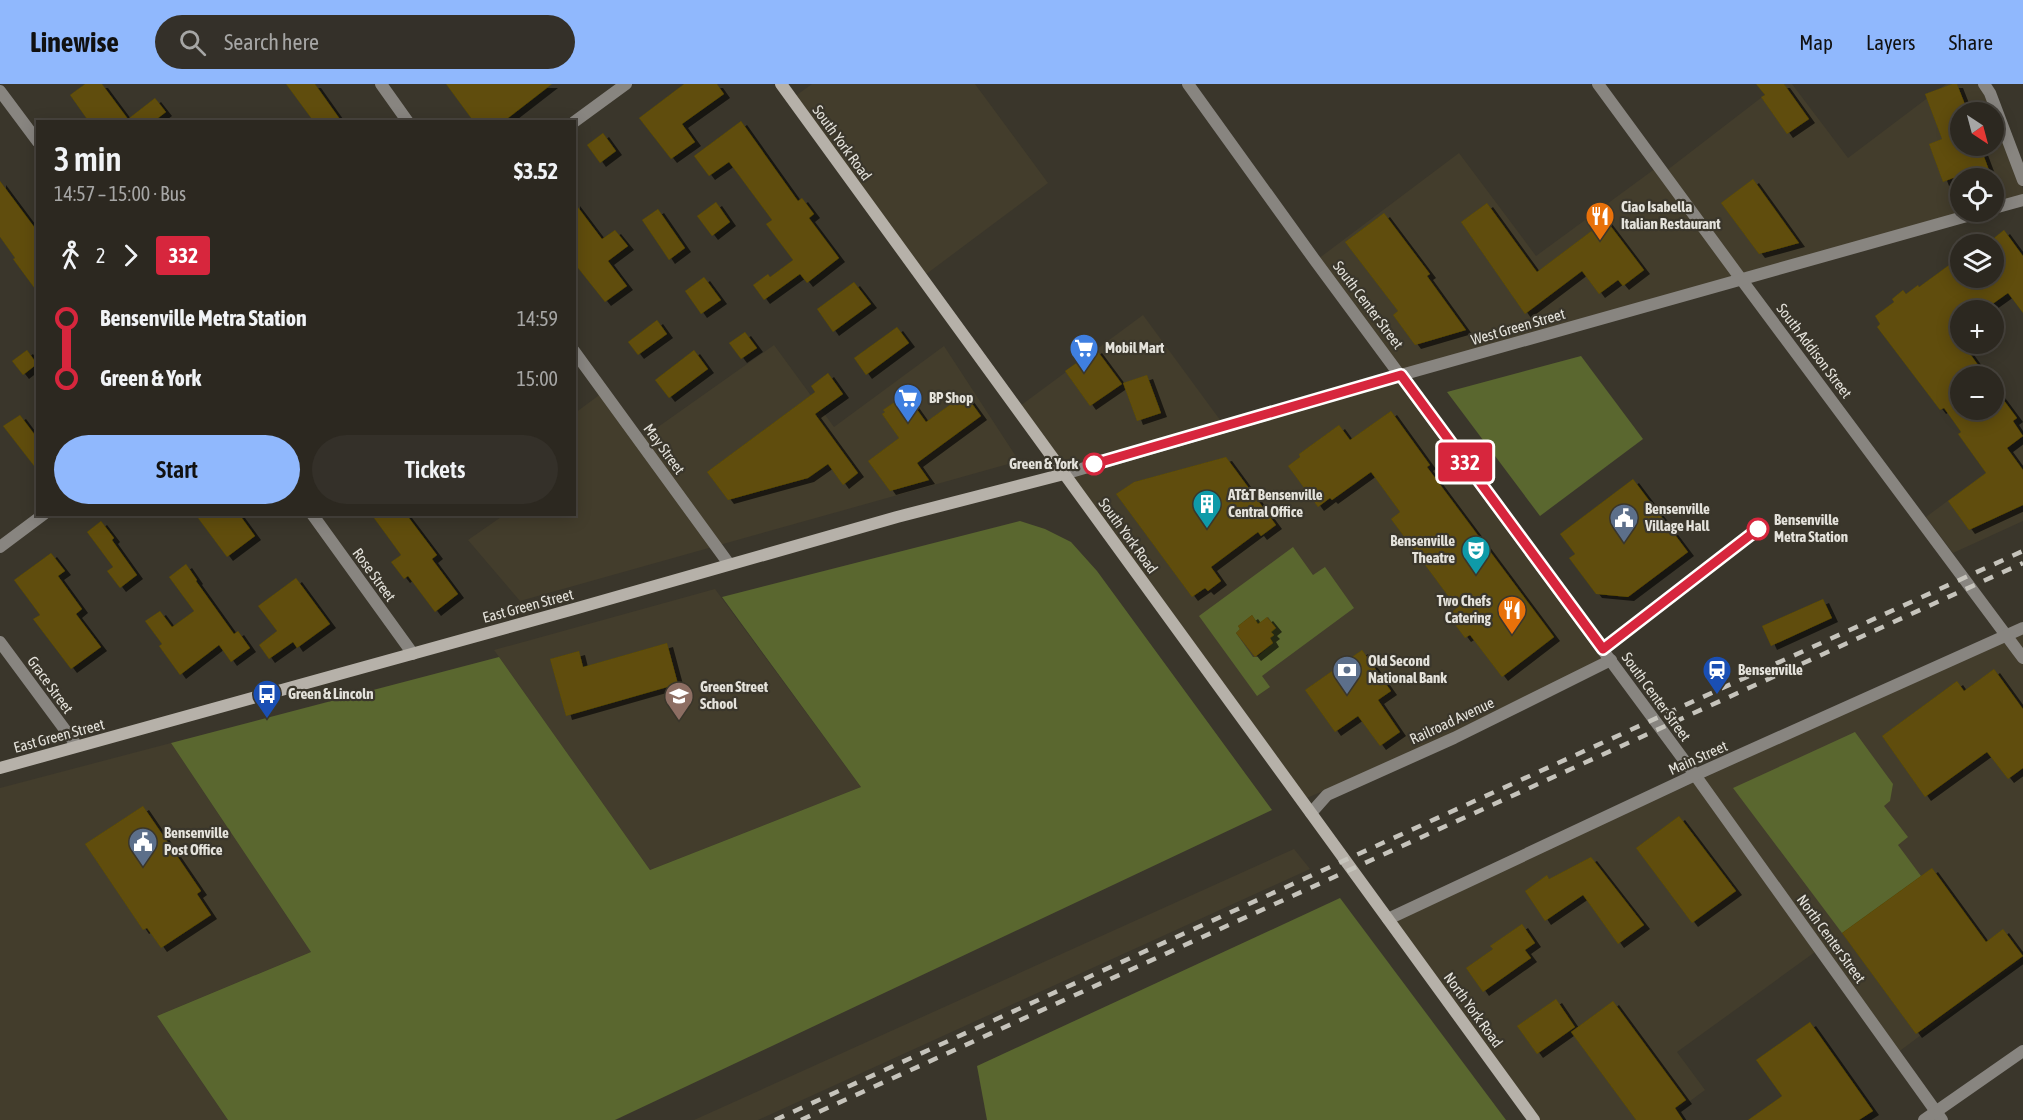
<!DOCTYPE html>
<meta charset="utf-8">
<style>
body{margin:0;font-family:"Asap Condensed",sans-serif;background:#343029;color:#f1f3f6;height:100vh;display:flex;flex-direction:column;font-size:22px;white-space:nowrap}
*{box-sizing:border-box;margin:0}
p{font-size:20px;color:#a6a6a5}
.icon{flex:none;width:33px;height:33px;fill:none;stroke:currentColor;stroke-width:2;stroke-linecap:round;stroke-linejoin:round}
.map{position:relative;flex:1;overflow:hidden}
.sheet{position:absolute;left:36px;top:36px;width:540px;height:396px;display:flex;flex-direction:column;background:#2c2820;border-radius:0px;box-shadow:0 3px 15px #0003,0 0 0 2px #48443e}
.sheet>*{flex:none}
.badge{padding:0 12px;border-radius:4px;font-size:21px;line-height:39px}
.needle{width:39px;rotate:144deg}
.fabs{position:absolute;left:1950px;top:18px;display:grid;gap:12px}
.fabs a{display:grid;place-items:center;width:54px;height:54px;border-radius:50%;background:#2c2820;box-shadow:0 3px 15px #0003,0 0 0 2px #48443e;font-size:30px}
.map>.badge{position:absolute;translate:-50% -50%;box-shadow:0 0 0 3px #fff}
.legs{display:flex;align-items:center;gap:9px;height:66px;padding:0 18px;font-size:20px}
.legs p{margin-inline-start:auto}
.overview{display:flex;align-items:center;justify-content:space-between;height:102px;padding:0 18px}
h1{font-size:33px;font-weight:600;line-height:45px}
.action{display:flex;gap:12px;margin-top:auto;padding:12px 18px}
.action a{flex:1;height:69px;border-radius:36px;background:#90b8fd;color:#111;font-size:24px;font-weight:600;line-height:69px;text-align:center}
.action a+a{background:#343029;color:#f1f3f6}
ul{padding:0 18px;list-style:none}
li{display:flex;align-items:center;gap:21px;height:60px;font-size:22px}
li i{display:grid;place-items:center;width:9px;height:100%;margin:0 8px;background:currentColor}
li i::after{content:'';width:15px;height:15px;margin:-8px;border:4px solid;border-radius:50%;background:#2c2820}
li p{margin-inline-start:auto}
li:first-child i{background:linear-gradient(#0000 50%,currentColor 0)}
li:last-child i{background:linear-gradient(currentColor 50%,#0000 0)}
header{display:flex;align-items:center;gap:36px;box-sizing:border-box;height:84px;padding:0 30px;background:#90b8fd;color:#111}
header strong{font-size:28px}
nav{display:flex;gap:33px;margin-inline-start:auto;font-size:21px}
.search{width:420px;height:54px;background:#343029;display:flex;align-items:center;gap:15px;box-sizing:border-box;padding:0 21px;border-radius:33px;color:#a6a6a5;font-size:22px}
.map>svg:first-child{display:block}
.built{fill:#433d2c;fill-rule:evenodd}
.green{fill:#5a672f;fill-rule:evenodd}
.building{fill:#604e07;filter:url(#shadow)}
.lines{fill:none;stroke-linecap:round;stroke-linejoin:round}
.street{stroke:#888580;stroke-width:12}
.secondary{stroke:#b6b1a9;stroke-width:12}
.rail{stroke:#c6c4bc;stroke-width:4.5;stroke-dasharray:10 10;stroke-linecap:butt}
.line-1-casing{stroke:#fff;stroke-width:14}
.line-1{stroke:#d7263d;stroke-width:9}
.stop-1-dot{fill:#fff;stroke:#d7263d;stroke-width:3}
.labels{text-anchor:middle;stroke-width:4.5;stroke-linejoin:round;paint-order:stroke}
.street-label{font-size:15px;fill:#e4e2db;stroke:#3a362b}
.poi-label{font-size:15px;font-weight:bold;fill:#e4e2db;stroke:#3a362b;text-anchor:start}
.stop-label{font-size:15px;font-weight:bold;fill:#e4e2db;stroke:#3a362b;text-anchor:end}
</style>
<header>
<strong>Linewise</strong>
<div class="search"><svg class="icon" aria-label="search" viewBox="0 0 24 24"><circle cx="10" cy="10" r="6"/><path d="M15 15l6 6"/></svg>Search here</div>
<nav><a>Map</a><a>Layers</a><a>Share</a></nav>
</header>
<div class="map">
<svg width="2023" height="1036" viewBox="0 0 2023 1036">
<defs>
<filter id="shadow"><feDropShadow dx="6" dy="4" stdDeviation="0" flood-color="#0009"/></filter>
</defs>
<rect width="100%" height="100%" fill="#3a362b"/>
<g class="built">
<polygon points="812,0 975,0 1048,99 925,191 794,13"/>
<path d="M1779 0H1792L1848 74 1946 0H1980L1987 10 2023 105V113L1994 121V94H1960V128H1970L1742 192 1666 87ZM1960 28H1994V62H1960Z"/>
<polygon points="1459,69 1536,172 1656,84 1736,194 1402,287 1318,175"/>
<polygon points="1143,231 1223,340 1065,385 1020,322"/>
<polygon points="774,261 834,343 944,262 1019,377 520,517 468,456 504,431 574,430 575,329 606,306 641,355"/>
<polygon points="1399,297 1609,581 1307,714 1072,391"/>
<polygon points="2023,361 2023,437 1953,469 1926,433"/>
<polygon points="715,505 861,703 650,786 494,566"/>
<polygon points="2023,548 2023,875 1897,969 1822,863 1677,968 1705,1006 1664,1036 1540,1036 1393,836"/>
<polygon points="171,659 311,868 157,932 228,1036 0,1036 0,704"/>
<polygon points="1294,765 1310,785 758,1036 694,1036"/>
</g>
<g class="green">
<polygon points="1581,272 1643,355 1540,432 1447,308"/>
<polygon points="1020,437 1045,445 1071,458 1097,487 1272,726 615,1036 228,1036 157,932 311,868 171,659 499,573 650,786 861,703 722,513"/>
<path d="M1293 463 1313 491 1325 483 1354 524 1262 592 1270 603 1257 612 1199 532ZM1252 531 1258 540 1268 533 1276 544 1271 548 1273 551 1270 554 1273 559 1257 573H1253L1236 549 1240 545 1238 542Z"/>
<polygon points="1855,648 1893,700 1890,717 1884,722 1908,753 1898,761 1921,792 1842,849 1733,704"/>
<polygon points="1340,814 1506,1036 987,1036 977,982"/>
</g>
<g class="building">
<polygon points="85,0 102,0 128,35 155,14 166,28 153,38 89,38 70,11"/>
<polygon points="286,0 315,0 342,38 314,38"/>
<polygon points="446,0 552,0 503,38 474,38"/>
<polygon points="684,0 717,0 724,10 682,40 695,58 671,75 639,34"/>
<polygon points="1756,0 1784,0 1809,35 1787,50 1761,13 1765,11"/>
<polygon points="1952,0 1957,0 1968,28 1960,28 1960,62 1980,62 1992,94 1953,94 1943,98 1929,60 1942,55 1925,10"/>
<polygon points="741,37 798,117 802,114 814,130 809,134 839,174 807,199 800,190 764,216 753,201 768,190 770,193 793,176 766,140 772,136 729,78 709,92 694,72"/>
<polygon points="603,49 616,67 600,79 587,61"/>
<polygon points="1753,95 1799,159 1759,170 1721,119"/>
<polygon points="0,97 38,148 38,209 13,175 15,174 0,153"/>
<polygon points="574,118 602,155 615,146 628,162 608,177 627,202 605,218 574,179"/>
<polygon points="716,118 730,138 712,152 697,132"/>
<polygon points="1487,119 1537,188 1606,136 1644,186 1623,202 1618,196 1599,210 1582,187 1525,230 1461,138"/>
<polygon points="658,125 685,164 669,176 642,136"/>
<polygon points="1384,129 1430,190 1427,192 1466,246 1415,261 1393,231 1398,227 1345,158"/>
<polygon points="2004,146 2023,172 2023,229 2008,209 1984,226 1960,226 1960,239 1952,245 1960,260 1963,260 1986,292 1960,292 1960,326 1994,326 1994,303 2017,334 2013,337 2023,352 2007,364 2023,386 2023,421 1969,446 1948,417 1986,389 1958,350 1961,348 1944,324 1940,326 1877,243 1880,240 1875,232 1894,218 1892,215 1903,206 1906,210 1918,201 1919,203 1960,173 1960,194 1994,194 1994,154"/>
<polygon points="704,193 721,216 701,230 685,207"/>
<polygon points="854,198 871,220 833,248 817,225"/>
<polygon points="657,236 667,250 638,271 628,258"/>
<polygon points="897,243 909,259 866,291 854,274"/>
<polygon points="745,248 757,264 741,275 729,259"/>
<polygon points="1096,265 1122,300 1090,322 1065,287"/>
<polygon points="27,266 37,280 23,291 12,277"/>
<polygon points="694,266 708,285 669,314 655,296"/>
<polygon points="828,289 843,310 815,330 858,389 843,401 828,380 808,394 728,416 707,388 815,308 811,302"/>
<polygon points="1147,291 1161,329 1137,337 1123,299"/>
<polygon points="906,310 926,338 965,310 981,332 917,379 929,396 890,407 868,377 899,354 882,330 885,328 883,326"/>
<polygon points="1391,327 1430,381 1427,383 1554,553 1502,593 1470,551 1465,554 1448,531 1457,524 1391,435 1400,428 1371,388 1332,416 1330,414 1318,423 1288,382 1300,373 1299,370 1339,341 1350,356"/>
<polygon points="20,331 38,355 38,387 3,342"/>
<polygon points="1226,373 1276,441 1261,452 1258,448 1211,483 1221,497 1208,507 1205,504 1192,513 1116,410 1134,398"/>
<polygon points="1633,395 1688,468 1628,513 1596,510 1569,474 1575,470 1560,450"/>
<polygon points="195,430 239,430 255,452 227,473"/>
<polygon points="371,430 406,430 437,471 432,475 458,510 435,528 408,492 404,495 391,478 401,471"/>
<polygon points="101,437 114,454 112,456 137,491 120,504 107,487 113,483 87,448"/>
<polygon points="51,469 65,487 58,492 82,525 76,530 101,563 71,585 33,535 40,531 14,496"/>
<polygon points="186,480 197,496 196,497 234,550 238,547 250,564 231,578 219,561 180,591 159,562 162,560 145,537 160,527 172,543 194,527 169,493"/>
<polygon points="296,494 330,540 297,564 293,558 269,575 259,561 277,547 258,522"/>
<polygon points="1823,515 1832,534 1771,562 1762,542"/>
<polygon points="1252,531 1258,540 1267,533 1276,544 1271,548 1274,551 1270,554 1273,559 1255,573 1236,549 1240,545 1238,542"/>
<polygon points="667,559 678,600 566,632 550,575 579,567 583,583"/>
<polygon points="1362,566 1391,607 1378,616 1400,648 1380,662 1358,632 1335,648 1305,606"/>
<polygon points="1994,585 2023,625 2023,684 2008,695 1987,668 1925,713 1882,652 1957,597 1964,607"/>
<polygon points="143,722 201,807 197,810 211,831 161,864 147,844 143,846 85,760"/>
<polygon points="1679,732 1736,807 1692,839 1636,764"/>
<polygon points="1591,773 1644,841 1618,860 1583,811 1545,837 1525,807 1547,791 1549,795"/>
<polygon points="1932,784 1986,858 2003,845 2023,872 1916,950 1842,849"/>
<polygon points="1522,840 1535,859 1525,866 1531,874 1483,908 1466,884 1493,865 1490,862"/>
<polygon points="1556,915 1575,943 1537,970 1517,942"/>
<polygon points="1613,917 1686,1016 1675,1024 1683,1036 1636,1036 1571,948"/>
<polygon points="1810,938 1873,1027 1859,1036 1748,1036 1782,1012 1756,976"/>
</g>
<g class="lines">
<g class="street">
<polyline points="381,0 408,38"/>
<polyline points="1188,0 1314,175 1695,691 1942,1036"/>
<polyline points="1598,0 1741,195 2023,574"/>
<polyline points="1984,0 1990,9 2023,96"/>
<polyline points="0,7 38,58"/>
<polyline points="574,38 626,0"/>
<polyline points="1994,124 2023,116"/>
<polyline points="574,267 729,480"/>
<polyline points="1064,390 1401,291 1981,128"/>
<polyline points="312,430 413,570"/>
<polyline points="0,463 44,430"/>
<polyline points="0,558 77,662"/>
<polyline points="1311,729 1327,711 1454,654 1611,576"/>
<polyline points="1388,835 1695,691 2023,544"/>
<polyline points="1924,1036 2023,967"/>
</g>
<g class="secondary">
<polyline points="781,0 1534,1036"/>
<polyline points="0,684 574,525 897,433 1064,390"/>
</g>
<g class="rail">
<polyline points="775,1036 2023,467"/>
<polyline points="801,1036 2023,479"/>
</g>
</g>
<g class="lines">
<g class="line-1-casing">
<polyline id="line-1" points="1094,380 1401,291 1603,565 1758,445"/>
</g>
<use href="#line-1" class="line-1"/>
</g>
<defs>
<g id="restaurant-pin" transform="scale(1.5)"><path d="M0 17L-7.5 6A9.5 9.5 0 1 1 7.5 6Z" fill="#e8710a" stroke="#3a362b"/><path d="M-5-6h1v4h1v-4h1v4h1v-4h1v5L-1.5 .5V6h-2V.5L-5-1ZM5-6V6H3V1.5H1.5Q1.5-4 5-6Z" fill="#fff"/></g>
<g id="supermarket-pin" transform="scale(1.5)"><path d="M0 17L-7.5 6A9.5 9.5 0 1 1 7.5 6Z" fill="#3f7fe0" stroke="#3a362b"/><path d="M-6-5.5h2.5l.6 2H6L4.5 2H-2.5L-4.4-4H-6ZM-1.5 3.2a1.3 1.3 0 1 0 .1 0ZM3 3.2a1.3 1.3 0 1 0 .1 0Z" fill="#fff"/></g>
<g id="building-pin" transform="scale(1.5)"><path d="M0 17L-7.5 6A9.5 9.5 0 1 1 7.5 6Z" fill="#0f9aa8" stroke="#3a362b"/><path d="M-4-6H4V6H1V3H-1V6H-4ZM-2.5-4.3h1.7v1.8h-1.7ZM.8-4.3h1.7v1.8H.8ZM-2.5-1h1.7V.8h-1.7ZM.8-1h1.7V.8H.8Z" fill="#fff"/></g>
<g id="civic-pin" transform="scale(1.5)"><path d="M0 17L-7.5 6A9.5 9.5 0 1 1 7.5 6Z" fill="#5c6f8a" stroke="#3a362b"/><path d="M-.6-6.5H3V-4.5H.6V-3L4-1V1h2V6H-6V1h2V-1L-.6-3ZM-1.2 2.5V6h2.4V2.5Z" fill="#fff"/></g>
<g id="theatre-pin" transform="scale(1.5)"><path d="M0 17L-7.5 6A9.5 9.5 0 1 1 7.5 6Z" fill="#0f9aa8" stroke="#3a362b"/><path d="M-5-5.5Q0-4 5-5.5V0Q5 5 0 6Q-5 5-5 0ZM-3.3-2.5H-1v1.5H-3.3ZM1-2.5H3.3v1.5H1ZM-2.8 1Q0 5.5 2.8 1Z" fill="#fff"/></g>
<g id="bank-pin" transform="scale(1.5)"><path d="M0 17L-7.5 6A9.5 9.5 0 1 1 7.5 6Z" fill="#5c6f8a" stroke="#3a362b"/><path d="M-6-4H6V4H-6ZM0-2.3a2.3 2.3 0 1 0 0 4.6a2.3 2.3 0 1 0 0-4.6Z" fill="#fff"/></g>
<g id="station-pin" transform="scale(1.5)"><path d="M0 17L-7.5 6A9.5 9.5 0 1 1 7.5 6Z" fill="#1a4fb4" stroke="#3a362b"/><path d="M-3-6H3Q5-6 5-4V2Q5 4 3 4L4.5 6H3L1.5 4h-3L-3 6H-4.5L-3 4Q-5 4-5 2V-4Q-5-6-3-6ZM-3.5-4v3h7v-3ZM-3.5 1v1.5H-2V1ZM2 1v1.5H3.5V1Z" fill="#fff"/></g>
<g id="bus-pin" transform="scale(1.5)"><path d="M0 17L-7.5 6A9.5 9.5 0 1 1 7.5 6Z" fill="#1a4fb4" stroke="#3a362b"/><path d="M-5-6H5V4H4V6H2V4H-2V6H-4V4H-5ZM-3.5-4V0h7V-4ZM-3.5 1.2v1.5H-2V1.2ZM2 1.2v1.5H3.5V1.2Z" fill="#fff"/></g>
<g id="school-pin" transform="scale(1.5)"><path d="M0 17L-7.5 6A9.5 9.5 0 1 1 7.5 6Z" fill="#8d6e63" stroke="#3a362b"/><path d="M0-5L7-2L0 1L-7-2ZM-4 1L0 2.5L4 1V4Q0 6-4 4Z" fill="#fff"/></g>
</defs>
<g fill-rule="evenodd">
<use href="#restaurant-pin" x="1600" y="132"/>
<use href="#supermarket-pin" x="1084" y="264"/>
<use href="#supermarket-pin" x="908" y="314"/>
<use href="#building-pin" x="1207" y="420"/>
<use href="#civic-pin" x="1624" y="434"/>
<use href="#theatre-pin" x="1476" y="466"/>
<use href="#restaurant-pin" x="1512" y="526"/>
<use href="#bank-pin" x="1347" y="586"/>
<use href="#station-pin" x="1717" y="586"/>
<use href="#bus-pin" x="267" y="610"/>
<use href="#school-pin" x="679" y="612"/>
<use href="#civic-pin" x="143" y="758"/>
</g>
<g class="stop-1-dot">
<circle cx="1094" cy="380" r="10"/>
<circle cx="1758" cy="445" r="10"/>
</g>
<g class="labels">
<g class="street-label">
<text transform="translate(842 59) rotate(54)" y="5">South York Road</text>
<text transform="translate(1368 221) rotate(53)" y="5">South Center Street</text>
<text transform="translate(1518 243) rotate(-16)" y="5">West Green Street</text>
<text transform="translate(1814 267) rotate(53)" y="5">South Addison Street</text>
<text transform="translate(664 365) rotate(54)" y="5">May Street</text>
<text transform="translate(1128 452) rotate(54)" y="5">South York Road</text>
<text transform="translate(374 491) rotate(54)" y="5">Rose Street</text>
<text transform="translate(528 522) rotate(-15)" y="5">East Green Street</text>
<text transform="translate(50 601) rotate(54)" y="5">Grace Street</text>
<text transform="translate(1656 613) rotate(54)" y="5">South Center Street</text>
<text transform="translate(1452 637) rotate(-25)" y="5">Railroad Avenue</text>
<text transform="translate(59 652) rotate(-15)" y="5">East Green Street</text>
<text transform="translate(1698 674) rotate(-24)" y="5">Main Street</text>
<text transform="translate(1831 855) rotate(54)" y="5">North Center Street</text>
<text transform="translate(1473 926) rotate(54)" y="5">North York Road</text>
</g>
<g class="poi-label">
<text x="1621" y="128">Ciao Isabella<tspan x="1621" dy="17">Italian Restaurant</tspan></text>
<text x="1105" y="269">Mobil Mart</text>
<text x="929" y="319">BP Shop</text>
<text x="1228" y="416">AT&amp;T Bensenville<tspan x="1228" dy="17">Central Office</tspan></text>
<text x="1645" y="430">Bensenville<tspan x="1645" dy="17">Village Hall</tspan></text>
<text x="1455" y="462" text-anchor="end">Bensenville<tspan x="1455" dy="17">Theatre</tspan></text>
<text x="1491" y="522" text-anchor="end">Two Chefs<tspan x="1491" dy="17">Catering</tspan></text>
<text x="1368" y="582">Old Second<tspan x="1368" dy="17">National Bank</tspan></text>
<text x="1738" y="591">Bensenville</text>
<text x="700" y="608">Green Street<tspan x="700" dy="17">School</tspan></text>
<text x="288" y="615">Green &amp; Lincoln</text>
<text x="164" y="754">Bensenville<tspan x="164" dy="17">Post Office</tspan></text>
</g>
<g class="stop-label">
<text x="1078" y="385">Green &amp; York</text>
<text x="1774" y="441" text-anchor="start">Bensenville<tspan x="1774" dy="17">Metra Station</tspan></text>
</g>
</g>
</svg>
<div class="fabs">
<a><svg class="needle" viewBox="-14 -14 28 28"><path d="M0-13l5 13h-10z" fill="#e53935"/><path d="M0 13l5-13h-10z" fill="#a6a6a5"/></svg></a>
<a><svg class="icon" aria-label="locate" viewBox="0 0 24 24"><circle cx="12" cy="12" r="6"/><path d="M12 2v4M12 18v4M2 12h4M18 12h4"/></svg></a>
<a><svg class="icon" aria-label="layers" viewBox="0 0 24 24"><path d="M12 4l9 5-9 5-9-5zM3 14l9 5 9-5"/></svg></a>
<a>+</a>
<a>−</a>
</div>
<b class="badge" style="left:1465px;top:378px;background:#d7263d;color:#fff">332</b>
<section class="sheet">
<div class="overview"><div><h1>3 min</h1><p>14:57 – 15:00 · Bus</p></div><b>$3.52</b></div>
<div class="legs"><svg class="icon" aria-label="walk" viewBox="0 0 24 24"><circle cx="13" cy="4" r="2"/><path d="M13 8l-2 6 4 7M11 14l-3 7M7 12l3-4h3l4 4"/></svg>2<svg class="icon" aria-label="forward" viewBox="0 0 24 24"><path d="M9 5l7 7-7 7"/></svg><b class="badge" style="background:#d7263d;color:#fff">332</b></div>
<ul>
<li><i style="color:#d7263d"></i><b>Bensenville Metra Station</b><p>14:59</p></li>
<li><i style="color:#d7263d"></i><b>Green &amp; York</b><p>15:00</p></li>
</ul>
<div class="action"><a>Start</a><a>Tickets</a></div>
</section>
</div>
